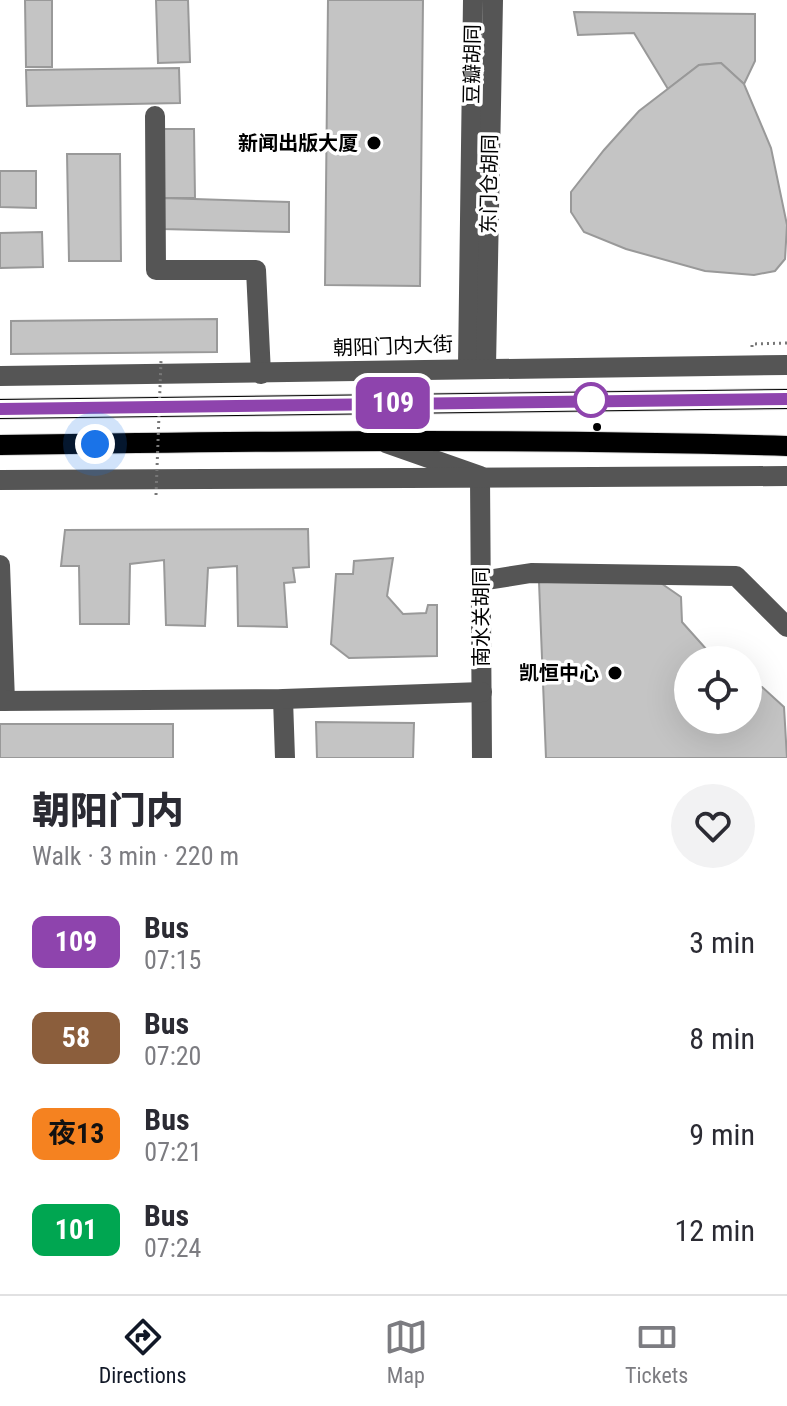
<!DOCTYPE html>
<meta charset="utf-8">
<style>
body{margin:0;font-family:"Roboto Condensed","Noto Sans SC",sans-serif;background:#f2f2f3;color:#2b2b33;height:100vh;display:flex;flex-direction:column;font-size:30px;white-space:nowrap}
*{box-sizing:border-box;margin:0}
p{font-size:26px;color:#7c7c81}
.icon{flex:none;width:44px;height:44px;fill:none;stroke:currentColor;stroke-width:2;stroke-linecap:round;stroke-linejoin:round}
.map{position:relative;height:758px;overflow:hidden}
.details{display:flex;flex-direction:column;background:#fff;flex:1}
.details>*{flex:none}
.badge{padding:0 16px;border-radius:12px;font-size:28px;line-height:52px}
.buttons{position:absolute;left:674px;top:646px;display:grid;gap:16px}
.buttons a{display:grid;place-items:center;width:88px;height:88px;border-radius:50%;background:#fff;box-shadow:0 8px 32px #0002;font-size:40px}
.you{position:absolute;width:40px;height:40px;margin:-20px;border:6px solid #fff;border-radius:50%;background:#1a73e8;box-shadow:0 0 0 12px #1a73e833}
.map>.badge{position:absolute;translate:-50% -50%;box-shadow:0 0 0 4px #fff}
.round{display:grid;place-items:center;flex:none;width:84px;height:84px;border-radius:42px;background:#f2f2f3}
.overview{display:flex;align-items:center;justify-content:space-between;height:136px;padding:0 32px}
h1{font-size:38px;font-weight:800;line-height:60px}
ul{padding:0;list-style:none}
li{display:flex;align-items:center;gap:24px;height:96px;padding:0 32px}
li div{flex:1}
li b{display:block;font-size:30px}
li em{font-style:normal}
li .badge{min-width:88px;font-weight:700;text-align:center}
.menu{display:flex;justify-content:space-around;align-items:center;height:112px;border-top:2px solid #e1e1e2;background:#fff;font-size:22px;color:#7c7c81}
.menu a{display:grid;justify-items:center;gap:4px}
.menu .active{color:#111827}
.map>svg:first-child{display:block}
.building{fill:#c4c4c4;stroke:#999;stroke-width:2}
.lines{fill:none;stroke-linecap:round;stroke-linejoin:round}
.major-casing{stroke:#dbdbdb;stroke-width:22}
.path{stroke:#777;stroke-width:3;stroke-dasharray:2 4;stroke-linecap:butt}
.minor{stroke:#555;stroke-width:20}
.major{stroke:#000;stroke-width:20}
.path-bridge{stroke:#777;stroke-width:3;stroke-dasharray:2 4;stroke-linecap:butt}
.line-casing{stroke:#fff;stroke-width:18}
.line{stroke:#8e44ad;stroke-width:12}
.walk{stroke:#000;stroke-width:8;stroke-dasharray:0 14.4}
.poi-dot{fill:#000;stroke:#fff;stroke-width:3}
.stop-dot{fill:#fff;stroke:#8e44ad;stroke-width:4}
.labels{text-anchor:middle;stroke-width:7;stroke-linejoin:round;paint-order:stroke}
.street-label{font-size:20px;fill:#000;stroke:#fff}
.poi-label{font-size:20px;font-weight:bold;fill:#000;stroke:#fff;text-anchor:end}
</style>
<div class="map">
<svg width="787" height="758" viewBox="0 0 787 758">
<rect width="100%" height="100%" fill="#fff"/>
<g class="building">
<polygon points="25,0 52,0 52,67 26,67"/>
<polygon points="156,0 188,0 190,62 158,63"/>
<polygon points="328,0 423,0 420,286 325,285"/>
<polygon points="574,12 755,14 755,61 744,84 721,63 699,65 668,89 634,33 578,35"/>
<polygon points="721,63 744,84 771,148 787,225 785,259 775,271 754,275 705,271 626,249 584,232 571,212 571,192 604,150 639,111 699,65"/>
<polygon points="179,68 180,103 27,106 26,70"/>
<polygon points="163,129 194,129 195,198 163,198"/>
<polygon points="67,154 120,154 121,261 69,261"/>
<polygon points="0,171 36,171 36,208 0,207"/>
<polygon points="163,198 289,202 289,232 162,229"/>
<polygon points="42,232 43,267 0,268 0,233"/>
<polygon points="217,319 217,352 11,354 11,321"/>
<polygon points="308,529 309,567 293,568 295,582 284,583 287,627 238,626 237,566 208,568 205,626 166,625 164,560 130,564 129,624 80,624 79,566 61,566 65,530"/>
<polygon points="393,558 387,596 403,614 426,613 428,605 437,605 437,656 349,658 331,644 336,574 353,574 354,561"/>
<polygon points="655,579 681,597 682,622 716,660 688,660 688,720 748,720 748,686 762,687 784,707 787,758 546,758 539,582"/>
<polygon points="316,722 414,723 413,758 317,758"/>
<rect x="0" y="724" width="173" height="34"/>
</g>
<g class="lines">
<g class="major-casing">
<g id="major">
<polyline points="0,409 787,399"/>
<path d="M0 445C263 441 525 438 787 446"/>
</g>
</g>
<polyline class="path" points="752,347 752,344 787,343"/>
<g class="minor">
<polyline points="155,116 156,270 256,270 261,374"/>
<polyline points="468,367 473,0"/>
<polyline points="486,367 493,0"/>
<polyline points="0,376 787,365"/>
<polyline points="386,443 480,476 482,758"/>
<polyline points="0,480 787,476"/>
<polyline points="0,565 5,701"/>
<polyline points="481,581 531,573 736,576 787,627"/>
<polyline points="283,699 285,758"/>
<polyline points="0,701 283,699 482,692"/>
</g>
<use href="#major" class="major"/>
<polyline class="path-bridge" points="156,495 161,361"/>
</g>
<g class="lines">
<g class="line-casing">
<polyline id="line" points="0,409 787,399"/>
</g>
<use href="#line" class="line"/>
<polyline class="walk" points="95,444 600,440 591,400"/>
</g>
<g class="poi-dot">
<circle cx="374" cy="143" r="8"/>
<circle cx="615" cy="673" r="8"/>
</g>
<circle class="stop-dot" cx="591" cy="400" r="16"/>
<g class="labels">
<g class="street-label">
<text transform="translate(472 64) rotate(-89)" y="7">豆瓣胡同</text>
<text transform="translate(489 184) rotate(-89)" y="7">东门仓胡同</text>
<text transform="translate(393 346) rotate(-2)" y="7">朝阳门内大街</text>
<text transform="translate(481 617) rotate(-90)" y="7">南水关胡同</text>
</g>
<g class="poi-label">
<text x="358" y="150">新闻出版大厦</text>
<text x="599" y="680">凯恒中心</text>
</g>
</g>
</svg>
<div class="buttons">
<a><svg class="icon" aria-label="locate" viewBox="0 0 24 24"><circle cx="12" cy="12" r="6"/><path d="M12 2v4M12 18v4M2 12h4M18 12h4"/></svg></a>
</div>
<div class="you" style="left:95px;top:444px"></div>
<b class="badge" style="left:393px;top:403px;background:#8e44ad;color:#fff">109</b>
</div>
<section class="details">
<div class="overview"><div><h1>朝阳门内</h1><p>Walk · 3 min · 220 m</p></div><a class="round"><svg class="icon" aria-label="heart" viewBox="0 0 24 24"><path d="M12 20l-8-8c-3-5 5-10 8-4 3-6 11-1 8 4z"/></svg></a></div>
<ul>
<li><span class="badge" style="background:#8e44ad;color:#fff">109</span><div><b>Bus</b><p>07:15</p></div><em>3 min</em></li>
<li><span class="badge" style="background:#8b5e3c;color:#fff">58</span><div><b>Bus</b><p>07:20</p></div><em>8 min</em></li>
<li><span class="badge" style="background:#f58220;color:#111">夜13</span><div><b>Bus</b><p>07:21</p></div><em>9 min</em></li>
<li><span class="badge" style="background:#00a651;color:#fff">101</span><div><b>Bus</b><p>07:24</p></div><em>12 min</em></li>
</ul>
</section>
<nav class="menu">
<a class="active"><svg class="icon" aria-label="directions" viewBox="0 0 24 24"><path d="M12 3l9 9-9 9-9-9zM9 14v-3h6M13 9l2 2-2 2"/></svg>Directions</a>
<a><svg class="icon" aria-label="map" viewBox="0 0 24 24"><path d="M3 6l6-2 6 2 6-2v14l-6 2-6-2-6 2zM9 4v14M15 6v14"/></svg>Map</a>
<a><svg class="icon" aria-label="tickets" viewBox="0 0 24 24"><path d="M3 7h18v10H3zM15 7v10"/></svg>Tickets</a>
</nav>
